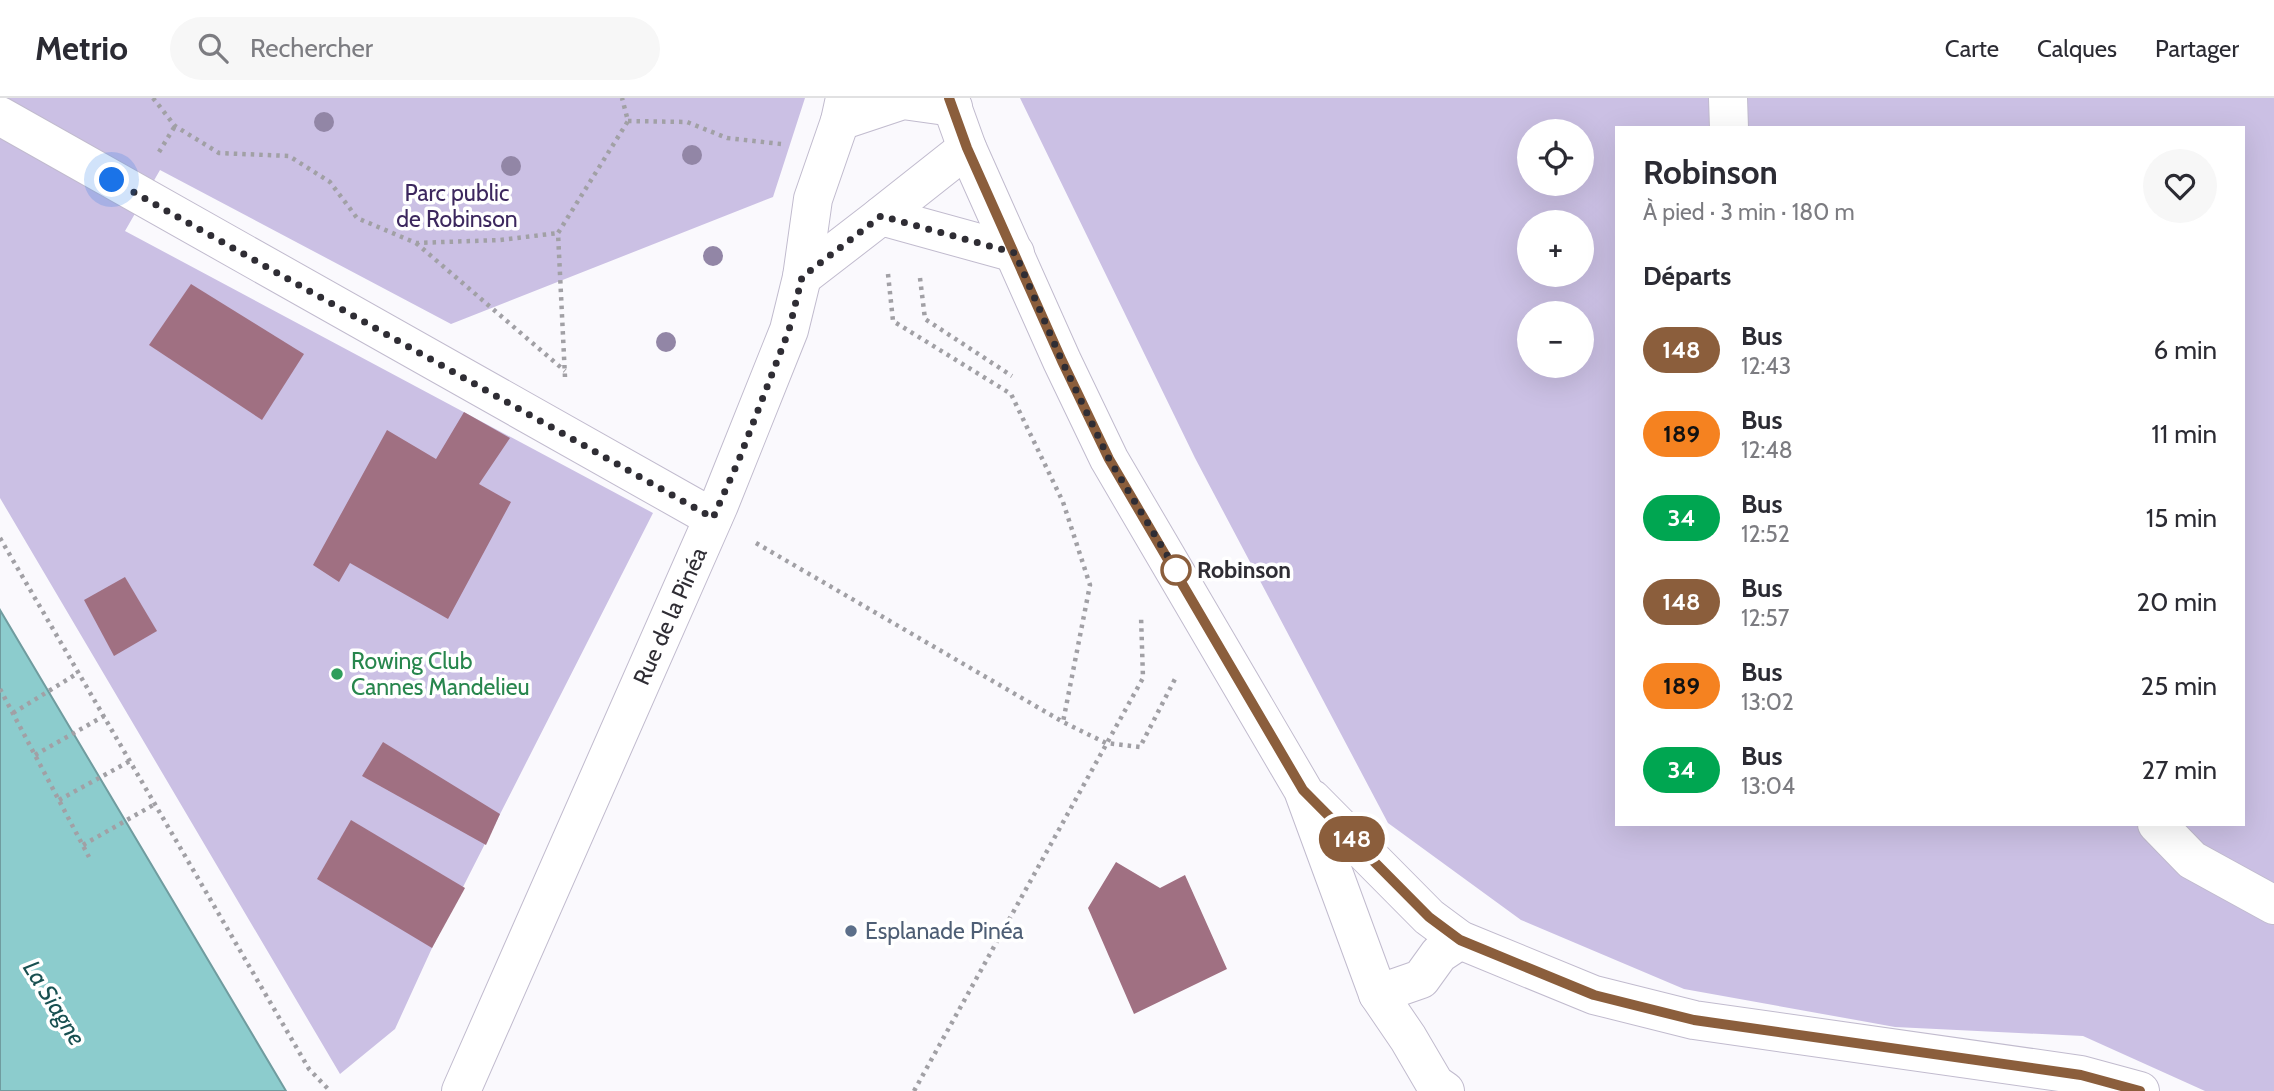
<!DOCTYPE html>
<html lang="fr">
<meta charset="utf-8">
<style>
body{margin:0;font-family:Cabin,sans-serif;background:#f7f7f7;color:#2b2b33;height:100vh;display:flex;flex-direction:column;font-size:26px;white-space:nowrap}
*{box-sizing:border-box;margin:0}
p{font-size:23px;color:#7c7c81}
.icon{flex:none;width:38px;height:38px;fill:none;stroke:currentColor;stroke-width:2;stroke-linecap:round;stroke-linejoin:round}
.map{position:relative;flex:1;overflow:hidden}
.details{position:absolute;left:1615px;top:28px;width:630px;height:700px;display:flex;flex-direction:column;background:#fff;border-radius:0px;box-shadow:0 7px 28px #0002}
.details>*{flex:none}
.badge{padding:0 14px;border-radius:23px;font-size:24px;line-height:46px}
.fabs{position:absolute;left:1517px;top:21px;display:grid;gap:14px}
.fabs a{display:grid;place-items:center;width:77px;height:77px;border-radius:50%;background:#fff;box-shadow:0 7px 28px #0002;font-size:35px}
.you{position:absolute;width:35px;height:35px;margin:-18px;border:5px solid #fff;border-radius:50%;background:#1a73e8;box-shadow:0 0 0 10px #1a73e833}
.map>.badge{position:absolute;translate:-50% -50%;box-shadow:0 0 0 4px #fff}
h2{padding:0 28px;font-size:26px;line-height:63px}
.round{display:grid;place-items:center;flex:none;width:74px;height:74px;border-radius:37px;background:#f7f7f7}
.summary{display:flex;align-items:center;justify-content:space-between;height:119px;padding:0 28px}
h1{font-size:33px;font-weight:800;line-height:52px}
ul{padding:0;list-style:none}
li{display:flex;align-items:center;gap:21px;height:84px;padding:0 28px}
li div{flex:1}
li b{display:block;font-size:26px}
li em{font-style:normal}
li .badge{min-width:77px;font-weight:700;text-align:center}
header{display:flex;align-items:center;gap:42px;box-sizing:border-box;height:98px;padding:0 35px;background:#fff;border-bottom:2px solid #e1e1e2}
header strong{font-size:33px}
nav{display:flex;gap:38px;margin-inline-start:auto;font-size:24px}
.search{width:490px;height:63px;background:#f7f7f7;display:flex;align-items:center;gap:18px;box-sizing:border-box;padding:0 24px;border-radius:38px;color:#7c7c81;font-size:26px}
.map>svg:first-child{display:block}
.green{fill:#cbc0e4;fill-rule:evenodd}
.water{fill:#8ccccd;stroke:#709c9f;stroke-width:2}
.building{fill:#a07082}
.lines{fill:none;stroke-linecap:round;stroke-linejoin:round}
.minor-casing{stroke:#c1bbce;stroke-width:40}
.major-casing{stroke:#c1bbce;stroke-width:40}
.path{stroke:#a1a0a5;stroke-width:4.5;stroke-dasharray:3.5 5;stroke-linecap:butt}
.minor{stroke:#fff;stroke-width:38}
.major{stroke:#fff;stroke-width:38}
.tree{fill:#9286a6}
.line-casing{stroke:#fff;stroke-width:16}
.line{stroke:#8b5e3c;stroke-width:10}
.walk{stroke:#2f2d34;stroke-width:7;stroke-dasharray:0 12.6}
.stop-dot{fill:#fff;stroke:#8b5e3c;stroke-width:3.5}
.leisure-dot{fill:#2e9e5b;stroke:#fff;stroke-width:2.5}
.service-dot{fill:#5c6f8a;stroke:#fff;stroke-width:2.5}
.labels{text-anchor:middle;stroke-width:7;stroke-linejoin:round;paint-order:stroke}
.park-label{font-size:23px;fill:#3c275e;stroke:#fff}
.stop-label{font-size:23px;font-weight:bold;fill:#2f2d34;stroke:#fff;text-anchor:start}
.street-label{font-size:23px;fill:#2f2d34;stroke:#fff}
.leisure-label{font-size:23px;fill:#27864d;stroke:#fff;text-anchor:start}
.service-label{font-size:23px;fill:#4e5e75;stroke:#fff;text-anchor:start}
.water-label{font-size:24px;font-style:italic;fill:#185051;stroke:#fff}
</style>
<header>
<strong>Metrio</strong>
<div class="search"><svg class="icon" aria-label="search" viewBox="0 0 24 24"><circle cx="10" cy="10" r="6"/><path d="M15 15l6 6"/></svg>Rechercher</div>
<nav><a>Carte</a><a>Calques</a><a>Partager</a></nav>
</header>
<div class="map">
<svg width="2274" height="993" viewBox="0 0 2274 993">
<rect width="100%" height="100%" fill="#faf9fd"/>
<g class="green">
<polygon points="0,0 805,0 773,99 451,226 160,72 125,133 653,415 432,850 395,931 340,976 0,400"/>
<path d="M1020 0H2274V993H2205L2083 938 1895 929 1684 891 1521 822 1388 725 1195 360ZM1617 30H2244V726H1617ZM1530 33H1582V86H1530ZM1530 124H1582V177H1530ZM1530 215H1582V268H1530Z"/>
</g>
<polygon class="water" points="0,512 286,993 0,993"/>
<g class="building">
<polygon points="191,186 304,256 262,322 149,247"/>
<polygon points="464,314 510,340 479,386 511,404 448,521 350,465 339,484 313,467 387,332 436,361"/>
<polygon points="125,479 157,533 114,558 84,502"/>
<polygon points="383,644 500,716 486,747 362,678"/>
<polygon points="351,722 465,790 432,850 317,781"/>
<polygon points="1116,764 1160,790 1185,777 1227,871 1134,916 1088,810"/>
</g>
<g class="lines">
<g class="minor-casing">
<g id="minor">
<polyline points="1728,0 1729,30"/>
<polyline points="0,18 713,420"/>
<polyline points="840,23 903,2 953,9"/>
<polyline points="881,118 967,50"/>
<polyline points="802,179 881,118 1015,155"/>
<polyline points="2157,726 2192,762 2274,807"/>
<polyline points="1378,896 1421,881 1439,856 1460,842"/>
<polyline points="461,993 719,407 789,232 802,179 813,101 840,23 845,0"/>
</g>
</g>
<g class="major-casing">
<g id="major">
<polyline points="949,0 967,50 1062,263 1109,361 1303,692 1378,896 1408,940 1435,986 1445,993"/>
<polyline points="1312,701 1429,819 1460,842 1594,897 1694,922 2081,977 2140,993"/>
</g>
</g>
<g class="path">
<polyline points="153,0 175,28 219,55 289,58 330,84 357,120 416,145 500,142 558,135"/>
<polyline points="628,23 687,24 727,40 781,46"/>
<polyline points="159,54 175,28"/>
<polyline points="416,145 565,273"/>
<polyline points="888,176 893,223 1011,296 1063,404 1090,487 1063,624"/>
<polyline points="920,180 925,221 1012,278"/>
<polyline points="565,279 558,135 628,23 622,0"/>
<polyline points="0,440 309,971 330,993"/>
<polyline points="756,445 1063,624 1106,645 1140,649 1175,581"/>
<polyline points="0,591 89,759"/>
<polyline points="13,615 78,575"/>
<polyline points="35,657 104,618"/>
<polyline points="59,702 130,663"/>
<polyline points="83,747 155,706"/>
<polyline points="914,993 1143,580 1141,518"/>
</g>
<use href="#minor" class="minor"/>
<use href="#major" class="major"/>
</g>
<g class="tree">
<circle cx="324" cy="24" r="10"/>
<circle cx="692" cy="57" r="10"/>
<circle cx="511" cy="68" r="10"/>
<circle cx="713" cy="158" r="10"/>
<circle cx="666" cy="244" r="10"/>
</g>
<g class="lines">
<g class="line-casing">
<polyline id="line" points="949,0 967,50 1062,263 1109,361 1303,692 1429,819 1460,842 1594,897 1694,922 2081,977 2140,993"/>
</g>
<use href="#line" class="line"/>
<polyline class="walk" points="112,82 713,420 738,364 789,232 802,179 881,118 1015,155 1062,263 1109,361 1176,472"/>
</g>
<circle class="stop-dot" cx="1176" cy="472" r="14"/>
<circle class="leisure-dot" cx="337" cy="576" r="7"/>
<circle class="service-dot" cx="851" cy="833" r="7"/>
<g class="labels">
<g class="park-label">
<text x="457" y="103">Parc public<tspan x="457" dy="26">de Robinson</tspan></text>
</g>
<g class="stop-label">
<text x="1197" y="480">Robinson</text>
</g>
<g class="street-label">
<text transform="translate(670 518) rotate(-66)" y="8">Rue de la Pinéa</text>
</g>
<g class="leisure-label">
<text x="351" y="571">Rowing Club<tspan x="351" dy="26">Cannes Mandelieu</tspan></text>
</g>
<g class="service-label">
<text x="865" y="841">Esplanade Pinéa</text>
</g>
<g class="water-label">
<text transform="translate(54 905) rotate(58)" y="8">La Siagne</text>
</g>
</g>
</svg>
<div class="fabs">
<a><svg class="icon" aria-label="locate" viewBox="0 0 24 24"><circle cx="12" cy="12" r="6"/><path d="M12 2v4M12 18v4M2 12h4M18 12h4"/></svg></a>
<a>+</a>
<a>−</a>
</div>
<div class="you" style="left:112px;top:82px"></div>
<b class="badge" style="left:1352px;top:741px;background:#8b5e3c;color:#fff">148</b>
<section class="details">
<div class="summary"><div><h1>Robinson</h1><p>À pied · 3 min · 180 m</p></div><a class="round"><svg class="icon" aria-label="heart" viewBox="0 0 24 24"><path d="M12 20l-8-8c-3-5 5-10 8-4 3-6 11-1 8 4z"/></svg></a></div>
<h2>Départs</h2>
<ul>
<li><span class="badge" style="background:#8b5e3c;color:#fff">148</span><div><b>Bus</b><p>12:43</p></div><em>6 min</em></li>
<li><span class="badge" style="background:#f58220;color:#111">189</span><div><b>Bus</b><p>12:48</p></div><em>11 min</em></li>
<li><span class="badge" style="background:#00a651;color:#fff">34</span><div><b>Bus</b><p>12:52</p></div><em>15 min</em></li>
<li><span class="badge" style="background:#8b5e3c;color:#fff">148</span><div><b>Bus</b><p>12:57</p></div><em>20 min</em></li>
<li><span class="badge" style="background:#f58220;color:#111">189</span><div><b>Bus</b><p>13:02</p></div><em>25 min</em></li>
<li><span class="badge" style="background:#00a651;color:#fff">34</span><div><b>Bus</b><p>13:04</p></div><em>27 min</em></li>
</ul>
</section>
</div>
